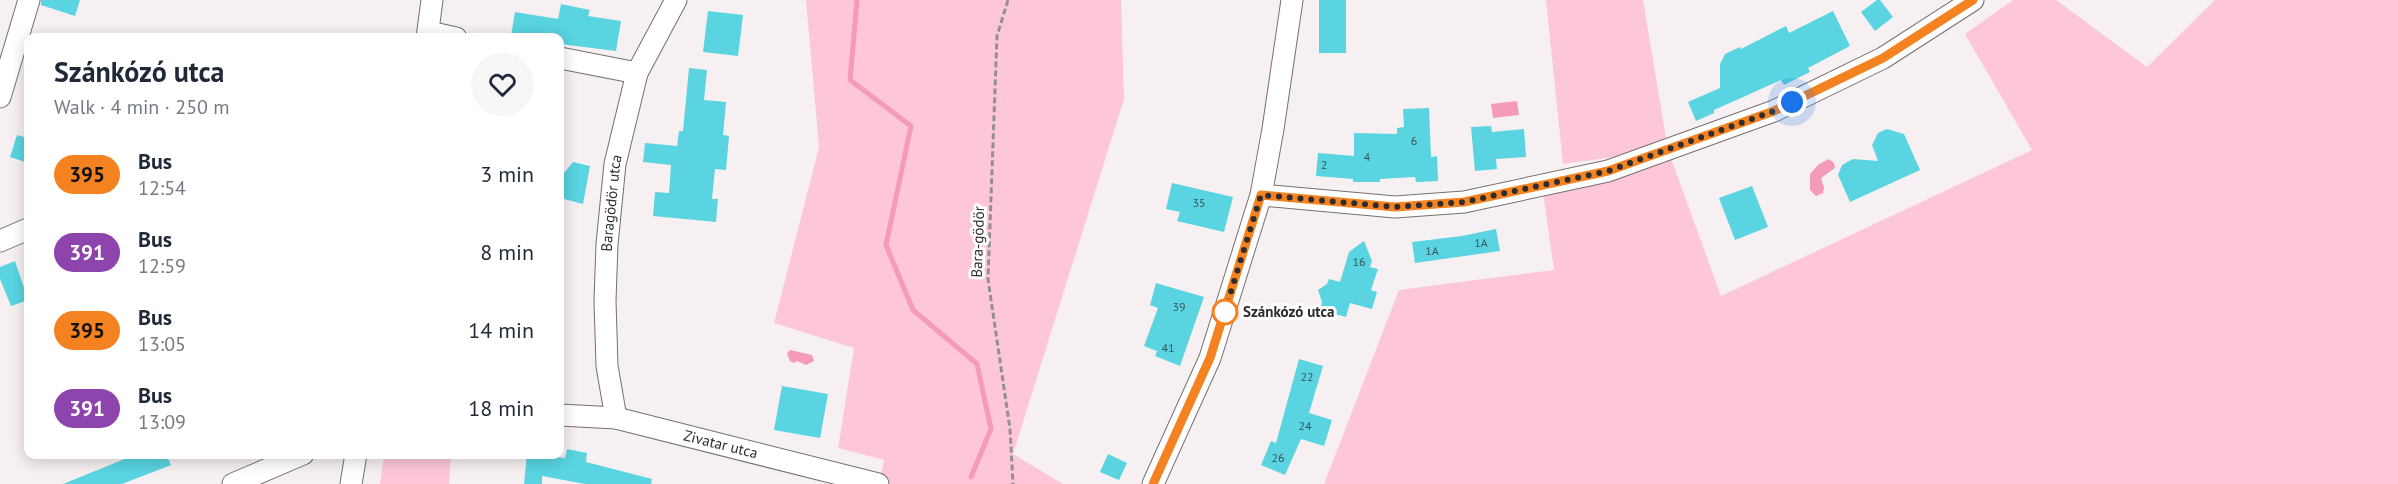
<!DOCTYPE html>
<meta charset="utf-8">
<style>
body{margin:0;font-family:"PT Sans",sans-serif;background:#f6f6f7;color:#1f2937;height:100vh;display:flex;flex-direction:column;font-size:22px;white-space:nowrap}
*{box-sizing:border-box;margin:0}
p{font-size:20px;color:#747a83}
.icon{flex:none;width:33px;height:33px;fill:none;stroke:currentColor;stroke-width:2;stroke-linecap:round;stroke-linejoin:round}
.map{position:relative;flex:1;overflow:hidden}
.panel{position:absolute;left:24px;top:33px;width:540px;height:426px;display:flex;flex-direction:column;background:#fff;border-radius:12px;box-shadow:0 3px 15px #0003}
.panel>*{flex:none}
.badge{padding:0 12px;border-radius:20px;font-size:21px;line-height:39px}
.you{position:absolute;width:30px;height:30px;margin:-15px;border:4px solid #fff;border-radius:50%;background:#1a73e8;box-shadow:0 0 0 9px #1a73e833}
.map>.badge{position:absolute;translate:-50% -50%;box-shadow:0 0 0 3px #fff}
.round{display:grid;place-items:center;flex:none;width:63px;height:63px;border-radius:32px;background:#f6f6f7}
.summary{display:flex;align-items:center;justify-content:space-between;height:102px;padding:0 30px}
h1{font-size:28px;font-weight:700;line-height:45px}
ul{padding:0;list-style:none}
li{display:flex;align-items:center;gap:18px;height:78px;padding:0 30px}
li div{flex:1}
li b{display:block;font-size:22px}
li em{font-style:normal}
li .badge{min-width:66px;font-weight:700;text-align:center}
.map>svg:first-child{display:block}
.green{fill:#fec7d7}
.water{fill:#f39bb7}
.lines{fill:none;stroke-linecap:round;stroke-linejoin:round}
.stream{stroke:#f39bb7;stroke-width:5}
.building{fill:#59d4e0}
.street-casing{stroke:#766f71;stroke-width:23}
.path{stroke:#948f90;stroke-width:3;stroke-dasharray:6 3;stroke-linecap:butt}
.street{stroke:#fff;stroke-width:21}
.line-casing{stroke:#fff;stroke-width:14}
.line{stroke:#f58220;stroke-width:9}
.walk{stroke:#2f2c2d;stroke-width:6;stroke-dasharray:0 10.8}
.stop-dot{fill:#fff;stroke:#f58220;stroke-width:3}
.labels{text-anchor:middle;stroke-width:6;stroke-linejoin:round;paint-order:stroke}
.number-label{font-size:12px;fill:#3a565a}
.street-label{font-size:15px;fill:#2f2c2d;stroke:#fff}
.stop-label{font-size:15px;font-weight:bold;fill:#2f2c2d;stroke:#fff;text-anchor:start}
</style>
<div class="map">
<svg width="2398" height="484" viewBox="0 0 2398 484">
<rect width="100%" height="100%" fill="#f7f0f2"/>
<g class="green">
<polygon points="806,0 1121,0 1124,99 1013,454 1063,484 879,484 884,460 838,448 854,348 774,323 819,147"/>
<polygon points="1546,0 1643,0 1668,150 1721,296 2032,150 1965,34 2013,0 2056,0 2147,67 2215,0 2398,0 2398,484 1324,484 1399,290 1554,270 1542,185 1664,150 1563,164"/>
<polygon points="384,455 451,455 449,484 380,484"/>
</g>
<g class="water">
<polygon points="1517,101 1519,115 1493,118 1491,104"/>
<polygon points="1829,159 1834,163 1835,168 1821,178 1824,188 1823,193 1816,196 1810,190 1810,174 1819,164"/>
<polygon points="790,350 812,355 814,361 806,365 797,361 794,363 790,361 787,354"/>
</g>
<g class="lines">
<polyline class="stream" points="857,0 850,80 911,126 886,245 913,310 977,364 991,429 971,477"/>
</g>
<g class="building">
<polygon points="41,0 80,0 75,16 41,5"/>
<rect x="1319" y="0" width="27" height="53"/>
<polygon points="1877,0 1880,0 1893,17 1875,31 1861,12"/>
<polygon points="561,4 590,10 588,16 621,21 616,51 560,44 560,38 511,36 515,12 558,19"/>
<polygon points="708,11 743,15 738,56 703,52"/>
<polygon points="1833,11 1850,46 1808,68 1810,72 1784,85 1781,80 1714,110 1714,113 1696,121 1688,102 1720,88 1720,64 1725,54 1740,47 1741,49 1786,26 1789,33"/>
<polygon points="689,68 707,70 704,100 726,102 723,135 729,136 726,170 715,169 712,199 718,199 716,222 653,216 655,192 669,193 671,165 643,162 645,143 677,146 679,131 683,131"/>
<polygon points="1429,108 1431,157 1437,156 1438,181 1416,182 1415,177 1380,179 1380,182 1353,182 1353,179 1316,176 1318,153 1354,156 1354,133 1397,134 1397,128 1404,127 1403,109"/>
<polygon points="1491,126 1492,132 1524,129 1526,157 1496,159 1497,169 1475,171 1471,127"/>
<polygon points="1887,129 1904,134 1920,170 1850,202 1838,175 1842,165 1853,159 1878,161 1872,145 1878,133"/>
<polygon points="17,135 28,138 28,163 10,157"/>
<polygon points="573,162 590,166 583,204 564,199 560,178"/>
<polygon points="1172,183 1233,197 1224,232 1177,221 1180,212 1166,209"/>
<polygon points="1752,186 1768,227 1735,240 1719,198"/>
<polygon points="1496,229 1500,251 1415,263 1412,242 1462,236"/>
<polygon points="1364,241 1372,261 1370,267 1378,269 1371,290 1377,292 1372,309 1350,303 1346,317 1320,310 1322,302 1318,290 1327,284 1329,279 1340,282 1349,252"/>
<polygon points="15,261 28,300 11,306 0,279 0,267"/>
<polygon points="1156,283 1204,297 1180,366 1155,356 1157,351 1144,346 1158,308 1150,305"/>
<polygon points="1299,359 1323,366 1309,413 1332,420 1324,446 1301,439 1285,475 1261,465 1271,441 1276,443"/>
<polygon points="782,386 828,394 820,438 774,430"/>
<polygon points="567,449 587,453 586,462 652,479 651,484 585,484 542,476 542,484 524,484 527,454 565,458"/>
<polygon points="137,454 166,454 171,465 122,484 63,484"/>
<polygon points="1108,454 1127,463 1119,480 1100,472"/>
</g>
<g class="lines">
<g class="street-casing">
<g id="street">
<polyline points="429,32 456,38"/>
<polyline points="427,38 432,0"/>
<polyline points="560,58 637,73"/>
<polyline points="0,97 29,0"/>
<polyline points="1261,195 1395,207 1464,202 1608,171 1774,111 1883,58 1973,0"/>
<polyline points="0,241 28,229"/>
<path id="s1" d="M560 415 616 418 878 484"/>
<path id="s2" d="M616 418 607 366 605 301 607 244 615 164 637 73 676 0"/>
<polyline points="233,484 303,454"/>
<polyline points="351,484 356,454"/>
<polyline points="1153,484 1210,358 1261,195 1273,129 1292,0"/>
</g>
</g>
<polyline class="path" points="1008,0 997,36 988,279 1010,429 1013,484"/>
<use href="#street" class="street"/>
</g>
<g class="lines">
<g class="line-casing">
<polyline id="line" points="1153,484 1210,358 1261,195 1395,207 1464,202 1608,171 1774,111 1883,58 1973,0"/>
</g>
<use href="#line" class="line"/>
<polyline class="walk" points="1225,312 1223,317 1261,195 1395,207 1464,202 1608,171 1774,111 1792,102"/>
</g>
<circle class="stop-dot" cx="1225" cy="312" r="12"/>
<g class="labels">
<g class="number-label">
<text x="1414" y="145">6</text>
<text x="1367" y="161">4</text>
<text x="1324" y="169">2</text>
<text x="1199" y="207">35</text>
<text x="1481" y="247">1A</text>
<text x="1432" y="255">1A</text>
<text x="1359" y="266">16</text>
<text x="1179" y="311">39</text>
<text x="1168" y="352">41</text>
<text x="1307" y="381">22</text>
<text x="1305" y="430">24</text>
<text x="1278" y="462">26</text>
</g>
<g class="street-label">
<text dy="5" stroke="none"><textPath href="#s2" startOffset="216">Baragödör utca</textPath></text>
<text transform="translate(978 242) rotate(-88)" y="5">Bara-gödör</text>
<text dy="5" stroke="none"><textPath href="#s1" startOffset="164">Zivatar utca</textPath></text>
</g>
<g class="stop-label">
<text x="1243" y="317">Szánkózó utca</text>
</g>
</g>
</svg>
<div class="you" style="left:1792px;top:102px"></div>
<section class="panel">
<div class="summary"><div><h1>Szánkózó utca</h1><p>Walk · 4 min · 250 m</p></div><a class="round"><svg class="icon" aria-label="heart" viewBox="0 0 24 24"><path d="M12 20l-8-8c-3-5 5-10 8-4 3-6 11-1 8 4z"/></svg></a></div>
<ul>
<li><span class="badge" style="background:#f58220;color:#111">395</span><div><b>Bus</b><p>12:54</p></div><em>3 min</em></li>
<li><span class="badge" style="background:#8e44ad;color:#fff">391</span><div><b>Bus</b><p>12:59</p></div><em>8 min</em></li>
<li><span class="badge" style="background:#f58220;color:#111">395</span><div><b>Bus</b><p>13:05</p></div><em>14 min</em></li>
<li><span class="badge" style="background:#8e44ad;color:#fff">391</span><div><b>Bus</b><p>13:09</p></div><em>18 min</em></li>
</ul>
</section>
</div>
